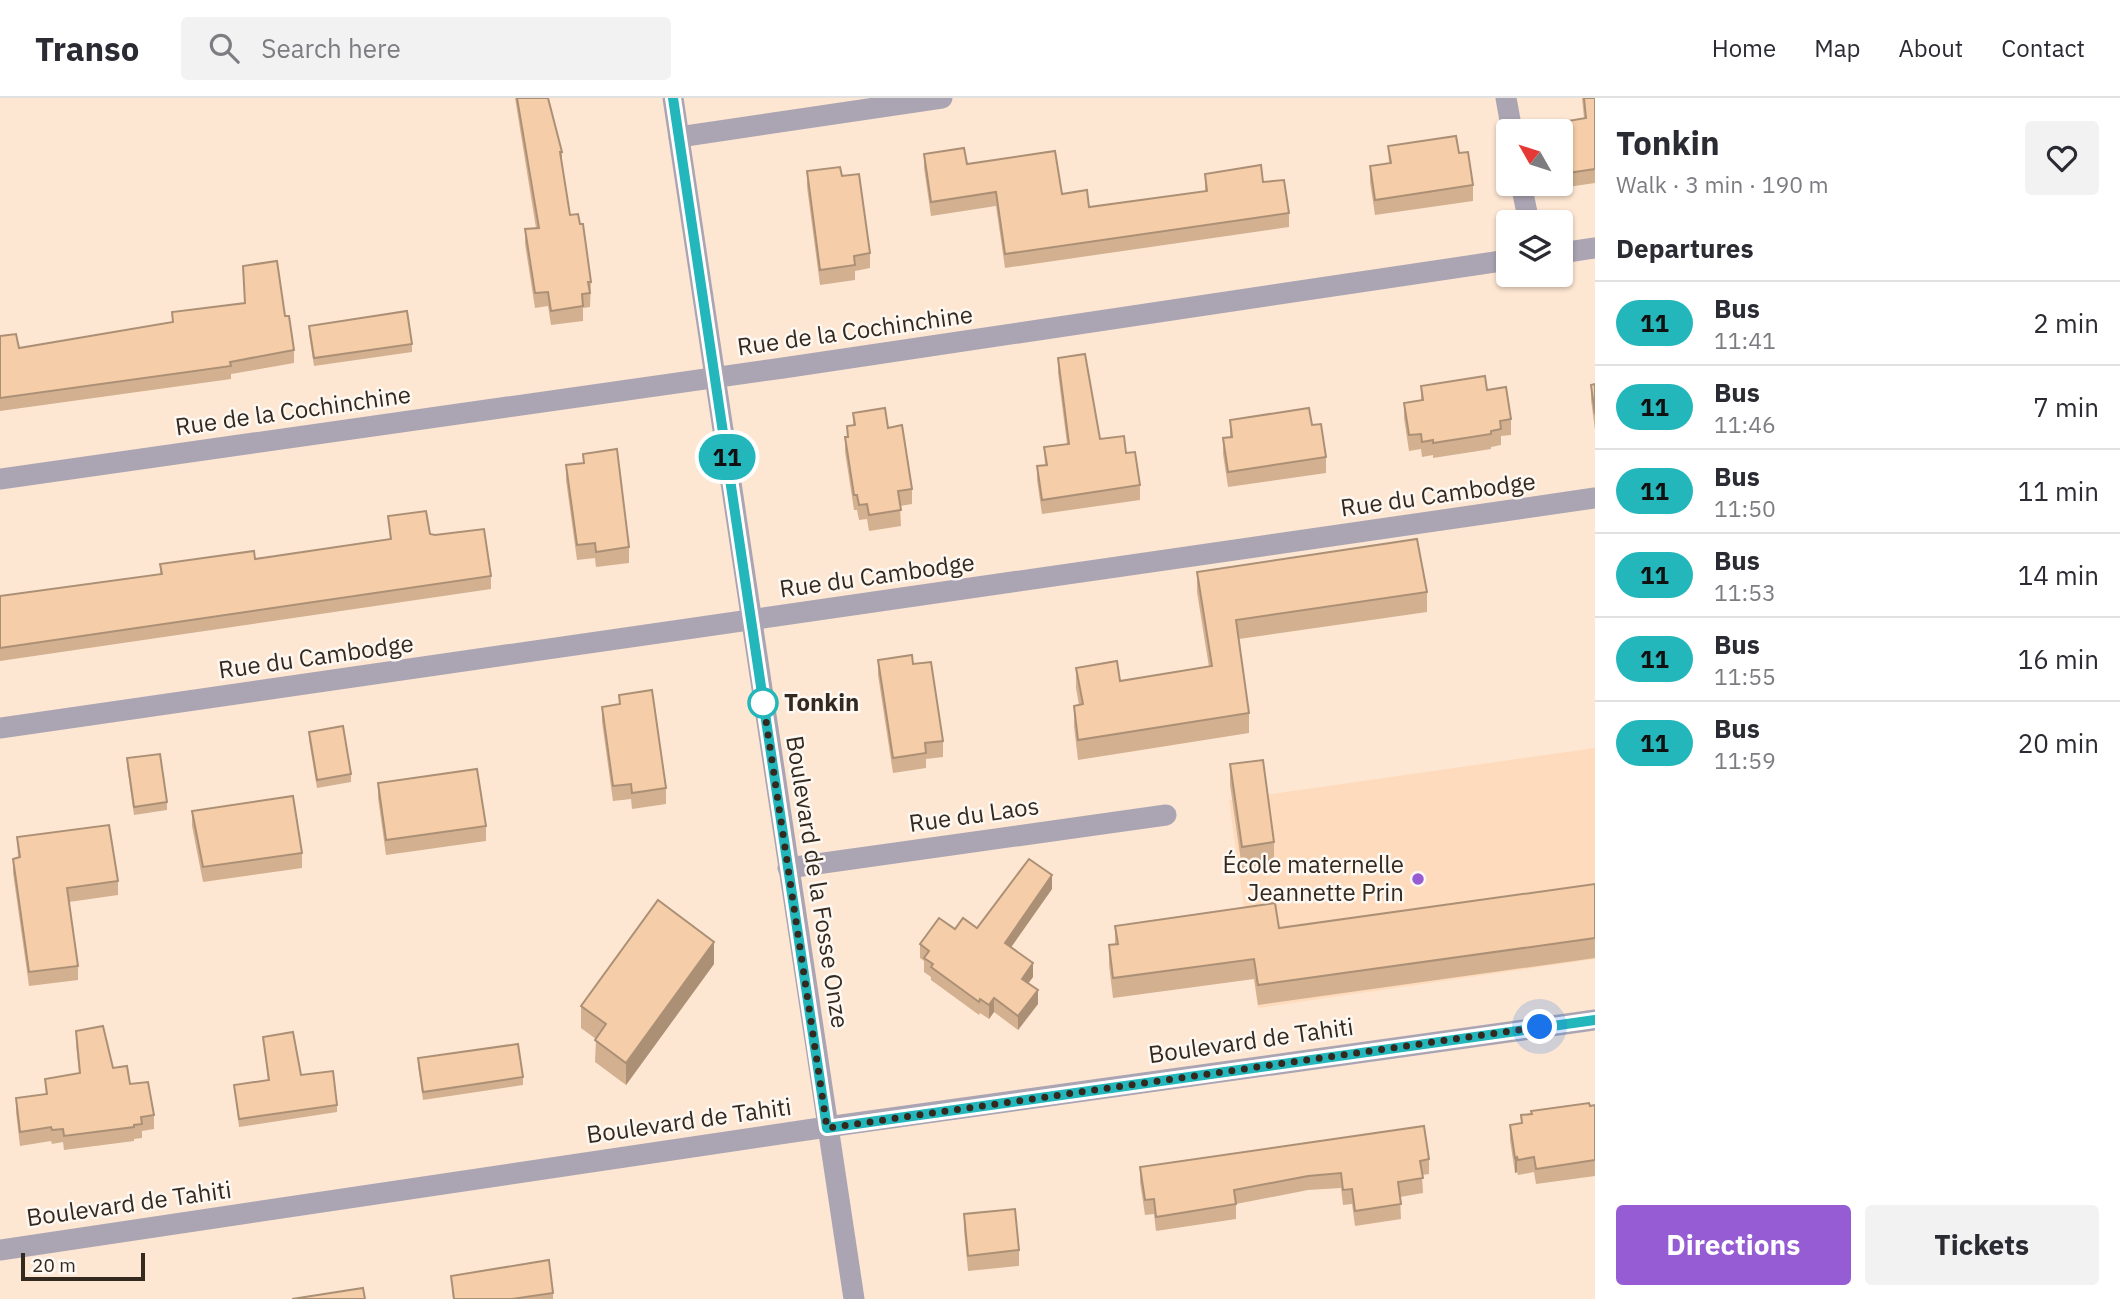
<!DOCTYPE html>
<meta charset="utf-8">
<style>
body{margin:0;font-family:"IBM Plex Sans",sans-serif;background:#f2f2f3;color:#2b2b33;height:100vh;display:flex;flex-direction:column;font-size:26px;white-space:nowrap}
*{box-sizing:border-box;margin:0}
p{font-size:23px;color:#7c7c81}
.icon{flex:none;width:38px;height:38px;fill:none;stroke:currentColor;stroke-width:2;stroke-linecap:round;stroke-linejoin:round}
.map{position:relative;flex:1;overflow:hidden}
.sheet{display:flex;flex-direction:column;background:#fff;width:525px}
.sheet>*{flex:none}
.badge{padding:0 14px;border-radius:23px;font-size:24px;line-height:46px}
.needle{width:46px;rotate:309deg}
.buttons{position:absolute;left:1496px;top:21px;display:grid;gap:14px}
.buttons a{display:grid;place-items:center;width:77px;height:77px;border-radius:7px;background:#fff;box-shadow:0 2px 5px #0004;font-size:35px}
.scale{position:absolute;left:21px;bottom:18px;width:124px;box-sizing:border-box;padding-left:7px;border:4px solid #34291f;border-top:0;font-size:19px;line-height:24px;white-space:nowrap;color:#34291f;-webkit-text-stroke:5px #fef8f3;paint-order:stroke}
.you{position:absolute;width:35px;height:35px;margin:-18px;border:5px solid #fff;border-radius:50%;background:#1a73e8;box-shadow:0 0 0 10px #1a73e833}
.map>.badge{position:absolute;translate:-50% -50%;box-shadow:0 0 0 4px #fff}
h2{padding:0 21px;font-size:26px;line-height:63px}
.round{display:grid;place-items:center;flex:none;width:74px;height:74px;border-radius:7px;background:#f2f2f3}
.headline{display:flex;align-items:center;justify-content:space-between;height:119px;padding:0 21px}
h1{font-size:33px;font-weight:700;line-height:52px}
.primary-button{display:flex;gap:14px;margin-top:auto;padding:14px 21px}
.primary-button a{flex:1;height:80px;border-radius:7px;background:#965cd3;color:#fff;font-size:28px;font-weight:700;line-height:80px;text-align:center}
.primary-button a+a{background:#f2f2f3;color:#2b2b33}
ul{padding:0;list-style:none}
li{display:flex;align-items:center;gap:21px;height:84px;padding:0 21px;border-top:2px solid #e1e1e2}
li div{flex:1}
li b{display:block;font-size:26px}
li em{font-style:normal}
li .badge{min-width:77px;font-weight:700;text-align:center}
header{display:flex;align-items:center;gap:42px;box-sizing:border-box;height:98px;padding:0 35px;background:#fff;border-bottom:2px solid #e1e1e2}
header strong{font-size:33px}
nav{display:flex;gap:38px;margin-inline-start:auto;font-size:24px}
.search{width:490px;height:63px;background:#f2f2f3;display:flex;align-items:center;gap:18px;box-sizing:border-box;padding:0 24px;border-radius:7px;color:#7c7c81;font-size:26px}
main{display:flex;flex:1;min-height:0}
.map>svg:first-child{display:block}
.built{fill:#fedbbc}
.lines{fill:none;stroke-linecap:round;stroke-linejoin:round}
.minor{stroke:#aba5b3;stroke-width:21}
.wall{fill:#d3b090}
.shaded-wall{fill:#ac9076}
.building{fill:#f5cda8;stroke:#ac9076;stroke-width:2}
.line-casing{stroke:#fff;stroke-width:16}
.line{stroke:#23b6bb;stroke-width:10}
.walk{stroke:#34291f;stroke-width:7;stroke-dasharray:0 12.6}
.stop-dot{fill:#fff;stroke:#23b6bb;stroke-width:3.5}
.poi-dot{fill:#965cd3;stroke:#fef8f3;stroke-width:2.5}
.labels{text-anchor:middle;stroke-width:5;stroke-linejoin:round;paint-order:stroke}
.street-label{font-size:24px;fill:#34291f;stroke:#fef8f3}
.stop-label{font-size:24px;font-weight:bold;fill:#34291f;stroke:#fef8f3;text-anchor:start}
.poi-label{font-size:24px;fill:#34291f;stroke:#fef8f3;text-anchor:end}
</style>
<header>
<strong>Transo</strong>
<div class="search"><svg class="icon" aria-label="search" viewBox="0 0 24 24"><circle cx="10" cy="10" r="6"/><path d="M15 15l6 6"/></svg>Search here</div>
<nav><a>Home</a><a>Map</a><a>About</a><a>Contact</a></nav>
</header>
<main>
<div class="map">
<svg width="1595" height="1201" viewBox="0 0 1595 1201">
<rect width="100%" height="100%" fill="#fee7d2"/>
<polygon class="built" points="1595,650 1595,861 1258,910 1229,702"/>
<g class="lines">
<g class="minor">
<polyline points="673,0 854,1201"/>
<polyline points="1506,0 1512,33"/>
<polyline points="679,39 942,0"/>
<polyline points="1521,86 1529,124"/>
<polyline points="1561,155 1595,150"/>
<polyline points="0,381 783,270 1508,162"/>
<polyline points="0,630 1595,400"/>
<polyline points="788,770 1166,717"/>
<polyline points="0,1152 827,1029 1595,922"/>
</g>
</g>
<g class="wall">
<polygon points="515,0 548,0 562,54 562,68 570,117 591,184 590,209 583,210 583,223 551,227 548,208 535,210 525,146 525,131 536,130"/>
<polygon points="1582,0 1595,0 1595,85 1561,90 1561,42 1563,41 1562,24 1584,20"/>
<polygon points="1388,48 1459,55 1473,87 1473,103 1375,117 1370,84 1370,68 1389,66"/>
<polygon points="924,56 967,66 1062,96 1089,109 1205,93 1205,76 1263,84 1289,115 1289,129 1005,170 996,108 931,118 924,70"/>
<polygon points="807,73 842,78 870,155 870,170 855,173 855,182 820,187 807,89"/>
<polygon points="243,168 285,218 294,252 294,265 231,276 231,281 0,313 0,238 19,250 172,224 172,214 245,205"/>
<polygon points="309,228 412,246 412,254 314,268 309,236"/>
<polygon points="1058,260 1100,341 1126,355 1140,387 1140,402 1042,416 1037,382 1037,368 1045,367 1044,349 1067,346 1058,275"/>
<polygon points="1595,286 1595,332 1591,302 1591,287"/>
<polygon points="1421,288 1487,292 1511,321 1511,337 1501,338 1501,347 1491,349 1491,351 1433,360 1433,357 1422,359 1421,351 1409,353 1404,320 1404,305 1421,302"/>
<polygon points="853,315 888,330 912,391 912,406 900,408 901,428 869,433 867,421 859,422 857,412 854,412 845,354 845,339 847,339 847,328 853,327"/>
<polygon points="1230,322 1312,327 1326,359 1326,375 1228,389 1223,356 1223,340 1230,339"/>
<polygon points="583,356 629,449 629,465 596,469 595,460 577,462 566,382 566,367 583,365"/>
<polygon points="388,418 430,436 491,478 491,491 0,563 0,498 160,476 160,466 255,461 390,441"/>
<polygon points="1197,474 1427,494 1427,514 1239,541 1249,615 1249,635 1078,662 1074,628 1074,608 1079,607 1076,590 1076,570 1120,583 1209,569 1197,494"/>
<polygon points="878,562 913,566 943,643 943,659 926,661 926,670 893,675 878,577"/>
<polygon points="619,597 666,690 666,706 632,711 631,701 613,703 602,624 602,609 619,606"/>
<polygon points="309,634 351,676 351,684 317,690 309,642"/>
<polygon points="127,660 167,704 167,712 134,717 127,668"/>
<polygon points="1230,666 1274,744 1274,765 1242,770 1230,687"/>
<polygon points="378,685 486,728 486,743 386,757 378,700"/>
<polygon points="192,713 302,755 302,770 203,784 192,728"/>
<polygon points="17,739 118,783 118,797 69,804 78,868 78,882 29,888 13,775 13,761 18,760"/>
<polygon points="1595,786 1595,860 1258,907 1254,881 1113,900 1109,867 1109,847 1115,846 1115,828 1279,830"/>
<polygon points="1052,791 1011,849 1033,879 1028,885 1038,906 1018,932 994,914 989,921 980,915 979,917 931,882 931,879 924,874 924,863 920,860 920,846 955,831 977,830"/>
<polygon points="714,866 626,987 595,964 596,941 581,930 581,908"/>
<polygon points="76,933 130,986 154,1017 154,1031 142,1033 142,1040 134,1041 134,1043 64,1052 63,1044 52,1046 51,1043 20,1048 16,1014 16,1000 46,997 45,981 79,975 76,946"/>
<polygon points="263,939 301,977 337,1007 337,1014 239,1029 234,987 268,982"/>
<polygon points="418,960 523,979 523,987 423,1002 418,968"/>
<polygon points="1595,1007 1595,1078 1536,1086 1534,1074 1518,1077 1517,1074 1515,1075 1510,1042 1510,1027 1521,1026 1521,1017"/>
<polygon points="1429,1061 1429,1076 1422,1077 1423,1095 1400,1099 1401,1121 1355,1128 1352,1106 1343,1107 1341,1090 1308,1092 1236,1106 1236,1121 1156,1133 1154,1116 1145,1117 1140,1084 1140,1069"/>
<polygon points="964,1116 1019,1152 1019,1168 968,1173 964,1132"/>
<polygon points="451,1178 553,1195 553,1201 453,1201"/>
</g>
<g class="shaded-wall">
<polygon points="1052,777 1052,791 1005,858 1005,845"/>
<polygon points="714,844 714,866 626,987 626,965"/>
<polygon points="1033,865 1033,879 1022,894 1022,881"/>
<polygon points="1038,892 1038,906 1018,932 1018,918"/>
<polygon points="994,900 994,914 989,921 989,907"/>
<polygon points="1517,1059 1517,1074 1515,1075 1515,1060"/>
</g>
<g class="building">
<polygon points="517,0 548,0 562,54 560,54 570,117 578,116 580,126 583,126 591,184 588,184 590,195 582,196 583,208 551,213 548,194 535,195 525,131 539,130"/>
<polygon points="1584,0 1595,0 1595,71 1561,76 1561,42 1565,41 1562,24 1586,20"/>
<polygon points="1456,38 1459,55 1468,54 1473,87 1375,102 1370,68 1391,65 1388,48"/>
<polygon points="964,50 967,66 1055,53 1062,96 1087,92 1089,109 1207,93 1205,76 1261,67 1263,84 1284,82 1289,115 1005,156 996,94 931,104 924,56"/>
<polygon points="840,69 842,78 859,76 870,155 854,158 855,167 820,172 807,73"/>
<polygon points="277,163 285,218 289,218 294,252 230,264 231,268 0,300 0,238 16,236 19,250 173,224 172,214 245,205 243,168"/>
<polygon points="407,213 412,246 314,260 309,228"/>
<polygon points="1085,256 1100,341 1124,338 1126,355 1135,354 1140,387 1042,402 1037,368 1047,367 1044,349 1069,346 1058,260"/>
<polygon points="1485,278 1487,292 1506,289 1511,321 1500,323 1501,331 1491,333 1491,336 1433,345 1433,342 1422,344 1421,336 1409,337 1404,305 1423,302 1421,288"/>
<polygon points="1595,286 1595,316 1591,287"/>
<polygon points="885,310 888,330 902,327 912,391 898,393 901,412 869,417 867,406 859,407 857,397 854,397 845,339 848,339 847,328 855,327 853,315"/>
<polygon points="1309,310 1312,327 1321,326 1326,359 1228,374 1223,340 1232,339 1230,322"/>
<polygon points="617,351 629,449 596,454 595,445 577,447 566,367 584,365 583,356"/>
<polygon points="426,413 430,436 435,437 484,431 491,478 0,550 0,498 162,476 160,466 254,453 255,461 391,441 388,418"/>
<polygon points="1417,441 1427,494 1236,522 1249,615 1078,642 1074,608 1083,606 1076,570 1117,563 1120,583 1212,568 1197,474"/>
<polygon points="912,557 913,566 931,564 943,643 925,645 926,655 893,660 878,562"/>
<polygon points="652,592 666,690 632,695 631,686 613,688 602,609 620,606 619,597"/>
<polygon points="343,628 351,676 317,682 309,634"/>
<polygon points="160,656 167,704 134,709 127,660"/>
<polygon points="1263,662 1274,744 1242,749 1230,666"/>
<polygon points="477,671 486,728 386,742 378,685"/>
<polygon points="293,698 302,755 203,769 192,713"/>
<polygon points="109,727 118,783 67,790 78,868 29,874 13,761 20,759 17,739"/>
<polygon points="1029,761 1052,777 1005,845 1033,865 1022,881 1038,892 1018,918 994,900 989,907 980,901 979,904 931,869 933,866 924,860 929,853 920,846 939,820 955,831 963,820 977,830"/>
<polygon points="1595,786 1595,840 1258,887 1254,861 1113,880 1109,847 1118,846 1115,828 1275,805 1279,830"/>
<polygon points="658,802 714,844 626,965 595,942 606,926 581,908"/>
<polygon points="103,928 113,970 127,968 130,986 148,984 154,1017 141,1019 142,1026 134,1027 134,1029 64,1038 63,1031 52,1032 51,1029 20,1034 16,1000 47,996 45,981 80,975 76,933"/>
<polygon points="293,934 301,977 333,973 337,1007 239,1021 234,987 269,982 263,939"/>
<polygon points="518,946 523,979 423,994 418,960"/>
<polygon points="1589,1005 1590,1008 1595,1007 1595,1062 1536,1071 1534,1059 1518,1062 1517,1059 1515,1060 1510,1027 1522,1025 1521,1017 1532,1016 1531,1013"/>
<polygon points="1424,1028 1429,1061 1420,1063 1423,1080 1398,1084 1401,1106 1355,1113 1352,1091 1343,1092 1341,1075 1308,1078 1234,1092 1236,1106 1156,1119 1154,1101 1145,1102 1140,1069"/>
<polygon points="1015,1111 1019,1152 968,1158 964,1116"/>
<polygon points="549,1162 553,1195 512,1201 454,1201 451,1178"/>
<polygon points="363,1190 365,1201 292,1201"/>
</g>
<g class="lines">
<g class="line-casing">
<polyline id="line" points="673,0 827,1030 1595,922"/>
</g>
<use href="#line" class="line"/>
<polyline class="walk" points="763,605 762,596 827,1030 1540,929"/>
</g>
<circle class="stop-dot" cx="763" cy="605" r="14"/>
<circle class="poi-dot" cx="1418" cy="781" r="7"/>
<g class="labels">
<g class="street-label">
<text transform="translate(855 233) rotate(-8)" y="8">Rue de la Cochinchine</text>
<text transform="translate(293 313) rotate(-8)" y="8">Rue de la Cochinchine</text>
<text transform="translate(1438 397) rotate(-8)" y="8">Rue du Cambodge</text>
<text transform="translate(877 478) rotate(-8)" y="8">Rue du Cambodge</text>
<text transform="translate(316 559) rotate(-8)" y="8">Rue du Cambodge</text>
<text transform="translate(974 717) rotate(-8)" y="8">Rue du Laos</text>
<text transform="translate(817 784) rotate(81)" y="8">Boulevard de la Fosse Onze</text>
<text transform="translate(1251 943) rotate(-8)" y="8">Boulevard de Tahiti</text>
<text transform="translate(689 1023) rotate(-8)" y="8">Boulevard de Tahiti</text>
<text transform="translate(129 1106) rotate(-8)" y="8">Boulevard de Tahiti</text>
</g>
<g class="stop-label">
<text x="784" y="613">Tonkin</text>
</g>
<g class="poi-label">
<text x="1404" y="775">École maternelle<tspan x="1404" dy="28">Jeannette Prin</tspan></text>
</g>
</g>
</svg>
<div class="buttons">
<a><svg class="needle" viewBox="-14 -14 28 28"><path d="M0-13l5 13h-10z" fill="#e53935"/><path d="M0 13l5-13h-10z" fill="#7c7c81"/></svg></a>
<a><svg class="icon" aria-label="layers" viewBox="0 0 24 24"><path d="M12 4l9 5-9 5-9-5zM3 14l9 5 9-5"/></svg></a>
</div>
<div class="scale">20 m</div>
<div class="you" style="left:1540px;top:929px"></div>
<b class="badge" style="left:727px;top:359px;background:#23b6bb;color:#111">11</b>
</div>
<section class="sheet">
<div class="headline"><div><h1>Tonkin</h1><p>Walk · 3 min · 190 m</p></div><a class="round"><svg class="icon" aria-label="heart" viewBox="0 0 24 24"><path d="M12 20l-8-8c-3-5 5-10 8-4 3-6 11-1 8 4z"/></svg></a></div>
<h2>Departures</h2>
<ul>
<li><span class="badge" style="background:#23b6bb;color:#111">11</span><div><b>Bus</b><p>11:41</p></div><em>2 min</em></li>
<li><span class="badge" style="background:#23b6bb;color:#111">11</span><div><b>Bus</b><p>11:46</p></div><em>7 min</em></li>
<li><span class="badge" style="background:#23b6bb;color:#111">11</span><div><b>Bus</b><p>11:50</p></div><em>11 min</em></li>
<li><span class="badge" style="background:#23b6bb;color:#111">11</span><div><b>Bus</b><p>11:53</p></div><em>14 min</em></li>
<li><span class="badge" style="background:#23b6bb;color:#111">11</span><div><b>Bus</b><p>11:55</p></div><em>16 min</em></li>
<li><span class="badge" style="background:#23b6bb;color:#111">11</span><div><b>Bus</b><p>11:59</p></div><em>20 min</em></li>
</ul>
<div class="primary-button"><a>Directions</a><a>Tickets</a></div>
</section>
</main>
